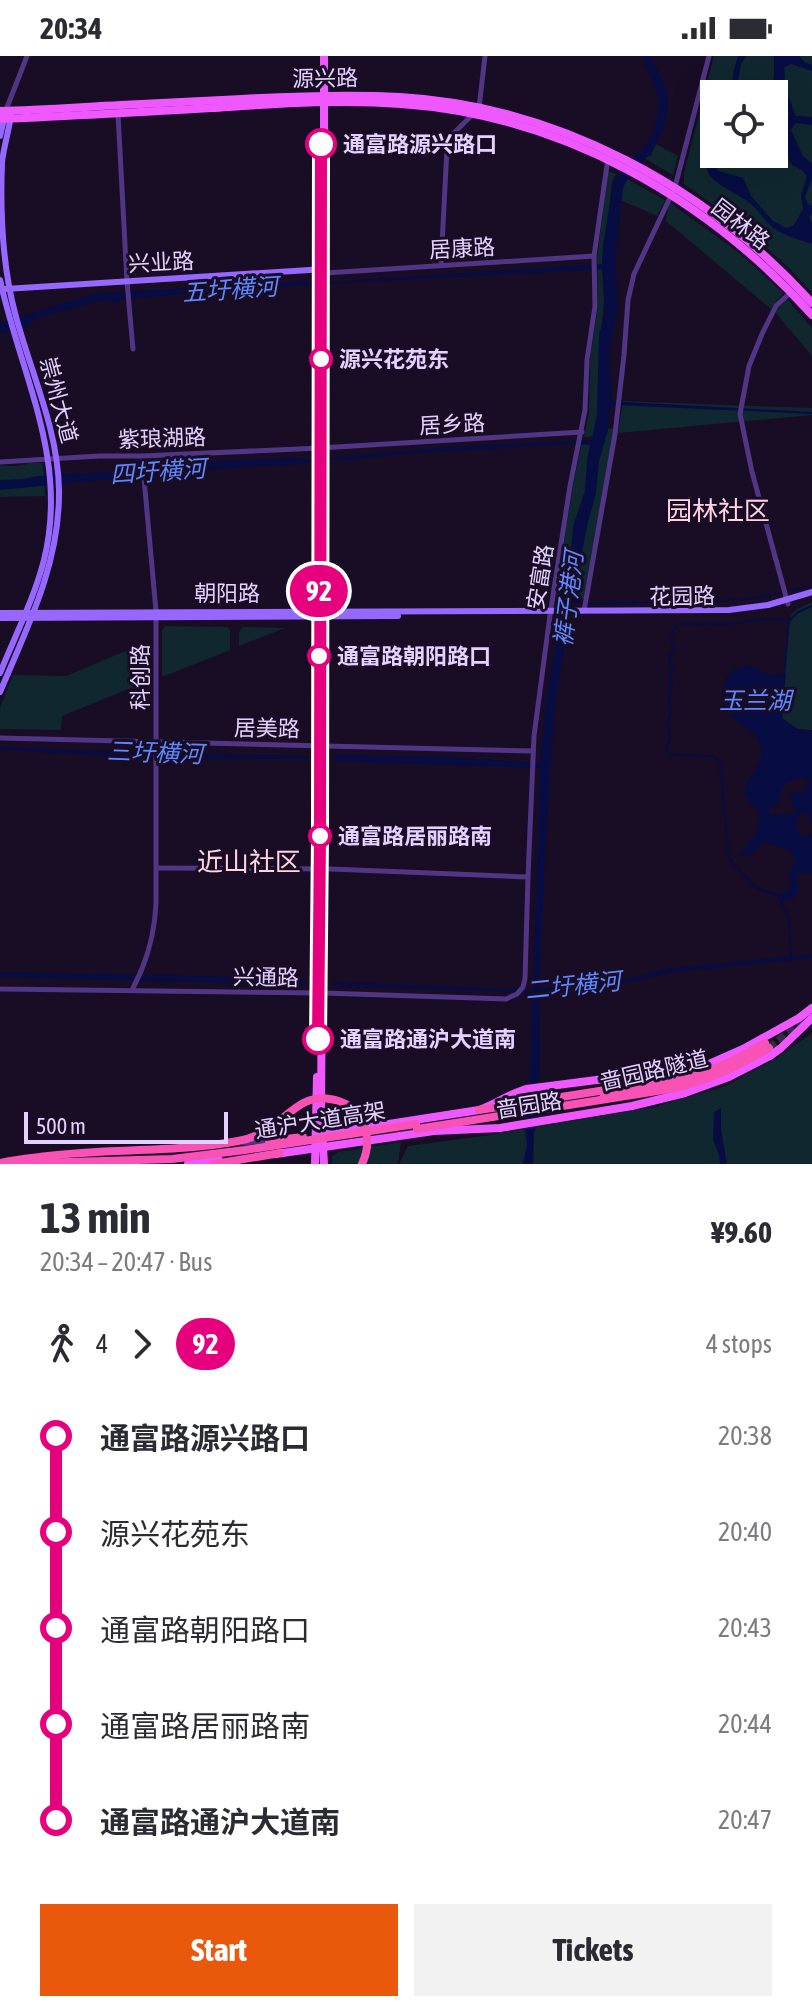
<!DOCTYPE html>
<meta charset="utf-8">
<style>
body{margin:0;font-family:"Asap Condensed","Noto Sans SC",sans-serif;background:#f2f2f3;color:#2b2b33;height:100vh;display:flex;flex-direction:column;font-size:30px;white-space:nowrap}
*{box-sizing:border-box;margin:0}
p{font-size:26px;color:#7c7c81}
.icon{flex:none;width:44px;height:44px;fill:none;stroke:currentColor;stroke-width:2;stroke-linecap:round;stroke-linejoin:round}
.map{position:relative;height:1108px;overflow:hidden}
.panel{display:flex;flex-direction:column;background:#fff;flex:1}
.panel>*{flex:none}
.badge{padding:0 16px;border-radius:26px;font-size:28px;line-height:52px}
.fabs{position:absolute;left:700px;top:24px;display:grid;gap:16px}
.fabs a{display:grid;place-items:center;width:88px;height:88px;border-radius:0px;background:#fff;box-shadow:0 8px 32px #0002;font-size:40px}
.scale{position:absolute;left:24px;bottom:20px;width:204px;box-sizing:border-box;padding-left:8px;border:4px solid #e3d1ff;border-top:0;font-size:22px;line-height:28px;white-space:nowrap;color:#e3d1ff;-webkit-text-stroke:6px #180d24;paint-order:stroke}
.map>.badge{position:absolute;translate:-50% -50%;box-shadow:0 0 0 4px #fff}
.legs{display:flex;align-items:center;gap:12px;height:88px;padding:0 40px;font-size:26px}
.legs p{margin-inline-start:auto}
.summary{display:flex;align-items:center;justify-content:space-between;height:136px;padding:0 40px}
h1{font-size:44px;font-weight:700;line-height:60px}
.button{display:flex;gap:16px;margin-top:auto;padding:16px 40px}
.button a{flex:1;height:92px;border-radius:0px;background:#ea580c;color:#fff;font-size:32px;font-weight:700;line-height:92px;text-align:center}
.button a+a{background:#f2f2f3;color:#2b2b33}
ul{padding:0 40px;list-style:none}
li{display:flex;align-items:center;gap:28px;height:96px;font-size:30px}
li i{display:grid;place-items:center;width:12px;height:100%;margin:0 10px;background:currentColor}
li i::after{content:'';width:20px;height:20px;margin:-10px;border:6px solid;border-radius:50%;background:#fff}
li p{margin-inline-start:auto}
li:first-child i{background:linear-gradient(#0000 50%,currentColor 0)}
li:last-child i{background:linear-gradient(currentColor 50%,#0000 0)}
.status{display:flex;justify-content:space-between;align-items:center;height:56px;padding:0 40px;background:#fff;direction:ltr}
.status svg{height:22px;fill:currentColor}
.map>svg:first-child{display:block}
.green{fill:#10272f;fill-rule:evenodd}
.water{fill:#070c43;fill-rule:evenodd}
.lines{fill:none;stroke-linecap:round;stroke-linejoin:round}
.stream{stroke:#070c43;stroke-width:2}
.canal{stroke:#070c43;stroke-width:4}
.trunk-tunnel{stroke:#362a45;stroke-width:8;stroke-dasharray:8 4;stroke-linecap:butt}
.tertiary{stroke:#503685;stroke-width:5}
.secondary{stroke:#9668ff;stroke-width:6}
.primary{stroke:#f058ff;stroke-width:8}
.trunk{stroke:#f852b7;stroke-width:8}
.trunk-bridge{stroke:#f852b7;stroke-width:8}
.line-1-casing{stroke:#fff;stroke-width:18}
.line-1{stroke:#e6007e;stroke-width:12}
.stop-1-dot{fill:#fff;stroke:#e6007e;stroke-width:4}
.labels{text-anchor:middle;stroke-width:6;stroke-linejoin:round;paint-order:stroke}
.street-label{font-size:22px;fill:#e3d1ff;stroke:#180d24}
.stop-label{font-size:22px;font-weight:bold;fill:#e3d1ff;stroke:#180d24;text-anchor:start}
.water-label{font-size:24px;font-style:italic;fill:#5f87ff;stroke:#180d24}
.quarter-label{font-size:26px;fill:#ffd3e2;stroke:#180d24}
</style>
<div class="status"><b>20:34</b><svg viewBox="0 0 49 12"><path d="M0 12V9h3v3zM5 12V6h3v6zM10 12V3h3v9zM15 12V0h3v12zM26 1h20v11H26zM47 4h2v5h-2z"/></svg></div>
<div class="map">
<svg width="812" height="1108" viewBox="0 0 812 1108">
<rect width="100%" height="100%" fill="#180d24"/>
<g class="green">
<path d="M714 0H812V237L790 213 747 174 684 128V117ZM714 38H774V98H714Z"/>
<polygon points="656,88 678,100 673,119 646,103 647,101 651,100"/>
<polygon points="608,115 616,118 612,126 602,215 604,245 600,286 601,347 595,380 584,381 589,357 590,303 598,250 597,202"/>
<polygon points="627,123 665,144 657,160 618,143 621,131"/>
<polygon points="669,146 738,196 783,237 771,253 666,165"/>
<polygon points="787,243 812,272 812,300 775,256"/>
<polygon points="623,345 812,352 812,359 618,377"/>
<polygon points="605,372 614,373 584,543 574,541 579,523 580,490"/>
<polygon points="582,386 594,386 585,435 573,471 568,540 565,550 554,550 573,430"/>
<path d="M29 407H42L44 418 45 440 0 441V409C9 410 20 411 29 407Z"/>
<polygon points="812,546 812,725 776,667 791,559 797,553"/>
<polygon points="165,570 227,571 230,574 230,594 162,621 162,574"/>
<polygon points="242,572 243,571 285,572 239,590 239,576"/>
<polygon points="147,586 148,625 62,660 61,674 0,673 0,652 13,619 66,620"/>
<polygon points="812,977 812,1108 399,1108 408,1090 490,1079 655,1051 726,1030 772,1005"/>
<polygon points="401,1086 398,1108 332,1108 332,1101 338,1096"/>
</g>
<g class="water">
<path d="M642 0H651C655 14 665 25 667 40 671 60 659 88 645 103 637 112 628 120 623 132L615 204 618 251 609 299 612 343 615 346H624L812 356V358L615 349 610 351 608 374 599 405 596 437 587 470 567 574 554 657 545 797 539 946 540 1005 536 1071 534 1077 533 1108H523L527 1089 525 1073 530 1020 532 941 530 938 511 936 333 930V926L533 934 540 712 335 705 334 699 448 701 540 707 546 645 558 572 568 540 573 471 585 435 587 404 590 389 574 388 403 398 346 404H329L335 401 451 391 592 384 597 358 599 278 605 259 603 213 273 231 121 243 118 246 112 247 110 244 98 245 37 262 28 270 0 278V267L98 237 309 225 329 226 602 208 603 190 614 123 645 90 653 77 657 62 659 42Z"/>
<polygon points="738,0 746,0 741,8 737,30 742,38 732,38 733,17"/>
<path d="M774 0H800L803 5 812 9V15L791 8 784 11 785 22 779 34 781 37C794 42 790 50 796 60L812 61V69L796 67 791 74 803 100 812 108V123L805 141 808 148 812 150V157L809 161 812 168V188C796 182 781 180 768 167 761 159 755 150 746 144 722 128 691 121 714 86L713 104 718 115 743 122 751 140 773 165 787 172 794 169 803 153 801 140 807 120 802 114 792 109 789 104 784 78 789 59 785 46 771 38 774 20Z"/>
<polygon points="301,402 316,405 300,408 212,413 0,434 0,424 24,423 37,420 148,414 188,406"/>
<path d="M746 610C765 612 765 624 786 617L782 658 783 663 798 673 812 674V769L807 758 803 756 799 758C794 768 795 778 807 781L812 777V817H798C795 830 808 839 784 845L778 839 785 837 792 829 789 818 796 806 790 794 763 786 758 790 753 797 745 800 741 799 748 787 757 778 759 754 750 747 744 737C746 719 765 711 761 691 756 666 714 667 724 629 728 617 734 612 746 610ZM804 721 809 726 805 731 804 737 795 735 791 739V747L796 752V756L771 760 770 753C784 744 778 739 785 727Z"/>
<polygon points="0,691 150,697 309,700 309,703 150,702 0,694"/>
<polygon points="0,916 298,922 308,926 308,929 0,921"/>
<polygon points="721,1052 721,1073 727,1108 720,1108 719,1099 713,1083 714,1056"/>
</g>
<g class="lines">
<g class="stream">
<polyline points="788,535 810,530"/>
<path d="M571 544C593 550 615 546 638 546 687 546 733 548 780 537"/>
<path d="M789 565C772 560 755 565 738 567 718 568 699 568 679 568L673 574 671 580 674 592 669 604 673 613 670 621 672 632 668 644 671 653V657L667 668 670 682 666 693 669 698 673 699 715 700 720 708 729 802 756 832 777 839 788 859 791 901"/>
<polyline points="784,620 789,565 798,556 812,550"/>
</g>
<polyline class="canal" points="535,936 572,929 635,923 668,915 812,900"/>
<polyline class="trunk-tunnel" points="769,992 803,966"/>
<g class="tertiary">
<polyline points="6,54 27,0"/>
<polyline points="118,58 127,226 133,293"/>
<polyline points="441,209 447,92 450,81 479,52 485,0"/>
<polyline points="325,217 594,200"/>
<polyline points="0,406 99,400 142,400 320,392 582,376"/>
<polyline points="788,548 752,416 740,358 749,310 762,278 776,250 791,236"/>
<polyline points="584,555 615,378 624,299 628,244 634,218 675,131 709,0"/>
<polyline points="0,682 533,695"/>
<polyline points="157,812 331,813 527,821"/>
<polyline points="0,933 323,937 506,943 517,938 523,931 525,923 528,821 534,680 550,559 570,430 585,354 587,304 595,250 594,200 608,102"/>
<path d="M132 934C136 926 140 918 143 910 151 890 155 869 156 847V555L142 400"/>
<polyline points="244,1087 269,1084"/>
</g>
<g class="secondary">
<polyline points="0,80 5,59"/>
<path d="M0 224C21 319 69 404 44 504 34 543 15 580 0 617"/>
<polyline points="5,233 325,213"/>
<polyline points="0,557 729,554 768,549 812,536"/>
<polyline points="0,562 398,560"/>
<path d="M0 636C28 570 60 507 59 434 58 372 30 315 15 257 2 208 0 157 2 106 4 90 9 74 11 59"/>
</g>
<g class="primary">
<path d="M0 55C40 54 81 51 121 49 161 47 202 45 242 43 296 40 346 38 400 41 557 50 707 131 812 247"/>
<path d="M0 63C71 60 142 56 212 52 275 48 338 43 401 48 561 59 706 141 812 259"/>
<path d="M318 1079 479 1054C496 1048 509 1038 526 1033L612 1022 652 1024 681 1018 700 1012 743 993 799 962 812 952"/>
<polyline points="276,1098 434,1075 500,1072 632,1050 685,1037 729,1021 770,1000 781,992 812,962"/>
<polyline points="188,1108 219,1104"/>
<polyline points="315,1108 317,1021"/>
<polyline points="324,1108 321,1056 324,624 324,0"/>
</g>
<g class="trunk">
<path d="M604 1039C667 1029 709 1021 765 987"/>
<polyline points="479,1054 612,1033"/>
<path d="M417 1073 676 1032C710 1024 739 1010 769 992"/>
<polyline points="269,1085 303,1081"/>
<polyline points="8,1108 34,1107"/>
<polyline points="214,1108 280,1097"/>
</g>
<g class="trunk-bridge">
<path d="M0 1107C16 1103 32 1102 48 1100 111 1092 175 1097 238 1085 250 1083 261 1078 271 1071 290 1058 304 1038 330 1043 362 1048 375 1080 362 1108"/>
<polyline points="34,1107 172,1103 245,1094 416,1068"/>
</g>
</g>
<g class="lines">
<g class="line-1-casing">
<polyline id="line-1" points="318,983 320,781 321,88"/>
</g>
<use href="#line-1" class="line-1"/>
</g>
<g class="stop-1-dot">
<circle cx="321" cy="88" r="14"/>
<circle cx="321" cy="303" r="10"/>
<circle cx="319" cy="600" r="10"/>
<circle cx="320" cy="780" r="10"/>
<circle cx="318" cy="983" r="14"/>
</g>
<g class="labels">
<g class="street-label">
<text transform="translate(325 22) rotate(-1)" y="8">源兴路</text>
<text transform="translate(741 168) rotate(38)" y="8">园林路</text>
<text transform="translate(462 192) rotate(-3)" y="8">居康路</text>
<text transform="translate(161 206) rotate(-3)" y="8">兴业路</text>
<text transform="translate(59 344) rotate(75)" y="8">崇州大道</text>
<text transform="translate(452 368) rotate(-3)" y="8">居乡路</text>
<text transform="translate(162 382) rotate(-2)" y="8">紫琅湖路</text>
<text transform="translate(540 521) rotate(-81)" y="8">安富路</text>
<text x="227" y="545">朝阳路</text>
<text transform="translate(682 540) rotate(-1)" y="8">花园路</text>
<text transform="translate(140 621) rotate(-90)" y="8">科创路</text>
<text transform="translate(267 672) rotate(1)" y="8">居美路</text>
<text transform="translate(266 921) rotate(1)" y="8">兴通路</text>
<text transform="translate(654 1014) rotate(-13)" y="8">啬园路隧道</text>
<text transform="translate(529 1049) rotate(-9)" y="8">啬园路</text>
<text transform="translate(320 1064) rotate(-9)" y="8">通沪大道高架</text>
</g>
<g class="stop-label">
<text x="343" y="96">通富路源兴路口</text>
<text x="339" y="311">源兴花苑东</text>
<text x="337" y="608">通富路朝阳路口</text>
<text x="338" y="788">通富路居丽路南</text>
<text x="340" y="991">通富路通沪大道南</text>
</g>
<g class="water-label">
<text transform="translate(230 234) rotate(-4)" y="8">五圩横河</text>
<text transform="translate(158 416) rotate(-4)" y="8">四圩横河</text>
<text transform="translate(569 543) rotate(-83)" y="8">裤子港河</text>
<text x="755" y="653">玉兰湖</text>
<text transform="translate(155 697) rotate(2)" y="8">三圩横河</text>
<text transform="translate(573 930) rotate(-6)" y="8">二圩横河</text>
</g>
<g class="quarter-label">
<text x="718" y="464">园林社区</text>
<text x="249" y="815">近山社区</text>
</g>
</g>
</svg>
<div class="fabs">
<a><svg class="icon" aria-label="locate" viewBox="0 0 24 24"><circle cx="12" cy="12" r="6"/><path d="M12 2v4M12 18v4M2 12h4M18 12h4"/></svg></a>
</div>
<div class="scale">500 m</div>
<b class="badge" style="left:319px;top:535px;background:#e6007e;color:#fff">92</b>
</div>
<section class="panel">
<div class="summary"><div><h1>13 min</h1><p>20:34 – 20:47 · Bus</p></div><b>¥9.60</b></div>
<div class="legs"><svg class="icon" aria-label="walk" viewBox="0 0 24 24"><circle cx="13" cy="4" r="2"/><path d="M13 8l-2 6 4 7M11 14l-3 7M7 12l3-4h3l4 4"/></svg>4<svg class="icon" aria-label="forward" viewBox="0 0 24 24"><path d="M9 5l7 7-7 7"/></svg><b class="badge" style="background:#e6007e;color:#fff">92</b><p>4 stops</p></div>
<ul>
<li><i style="color:#e6007e"></i><b>通富路源兴路口</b><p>20:38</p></li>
<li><i style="color:#e6007e"></i><span>源兴花苑东</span><p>20:40</p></li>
<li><i style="color:#e6007e"></i><span>通富路朝阳路口</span><p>20:43</p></li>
<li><i style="color:#e6007e"></i><span>通富路居丽路南</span><p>20:44</p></li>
<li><i style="color:#e6007e"></i><b>通富路通沪大道南</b><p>20:47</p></li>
</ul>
<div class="button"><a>Start</a><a>Tickets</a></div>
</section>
